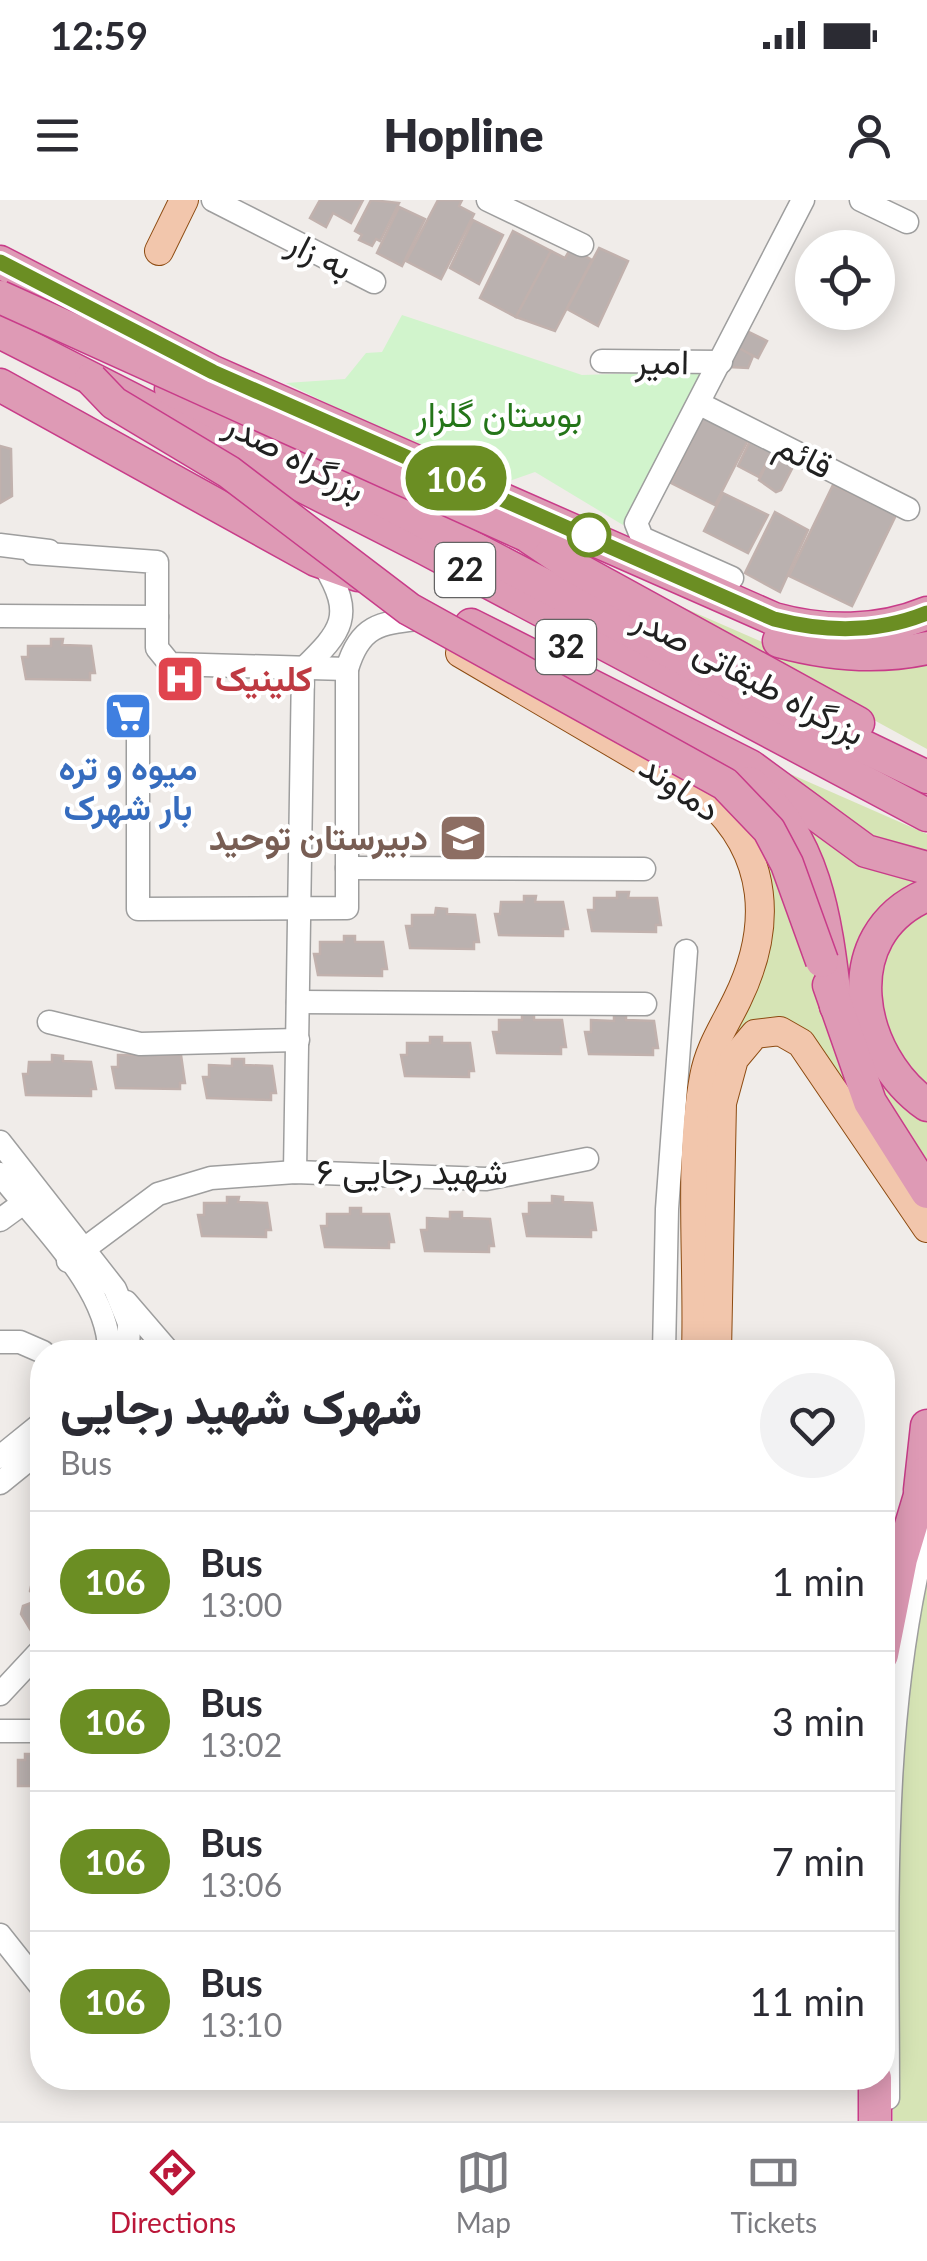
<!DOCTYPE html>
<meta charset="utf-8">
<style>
body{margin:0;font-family:Lato,Vazirmatn,sans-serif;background:#f2f2f3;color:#2b2b33;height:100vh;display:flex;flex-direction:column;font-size:38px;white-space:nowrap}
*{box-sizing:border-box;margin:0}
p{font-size:32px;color:#7c7c81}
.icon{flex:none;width:55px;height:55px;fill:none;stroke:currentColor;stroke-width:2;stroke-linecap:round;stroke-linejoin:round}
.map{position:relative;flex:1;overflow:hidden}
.panel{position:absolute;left:30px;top:1140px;width:865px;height:750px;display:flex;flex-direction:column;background:#fff;border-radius:40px;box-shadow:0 5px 25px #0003}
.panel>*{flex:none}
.badge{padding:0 20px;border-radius:32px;font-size:35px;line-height:65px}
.buttons{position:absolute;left:795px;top:30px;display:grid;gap:20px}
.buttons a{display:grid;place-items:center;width:100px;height:100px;border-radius:50%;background:#fff;box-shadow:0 5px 25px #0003;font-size:50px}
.map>.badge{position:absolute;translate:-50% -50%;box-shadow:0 0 0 5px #fff}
.round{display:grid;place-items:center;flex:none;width:105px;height:105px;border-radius:52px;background:#f2f2f3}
.summary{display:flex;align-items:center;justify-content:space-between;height:170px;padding:0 30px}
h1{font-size:48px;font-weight:800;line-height:75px}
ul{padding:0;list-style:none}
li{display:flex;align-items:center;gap:30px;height:140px;padding:0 30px;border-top:2px solid #e1e1e2}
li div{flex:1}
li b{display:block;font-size:38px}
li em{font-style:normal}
li .badge{min-width:110px;font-weight:700;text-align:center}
.status{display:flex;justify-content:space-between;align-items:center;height:70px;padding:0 50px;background:#fff;direction:ltr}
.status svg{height:28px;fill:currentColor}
header{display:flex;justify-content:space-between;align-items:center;height:130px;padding:0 30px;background:#fff;font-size:45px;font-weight:800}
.menu{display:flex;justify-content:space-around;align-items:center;height:140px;border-top:2px solid #e1e1e2;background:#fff;font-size:28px;color:#7c7c81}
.menu a{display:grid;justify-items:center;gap:5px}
.menu .active{color:#bb1739}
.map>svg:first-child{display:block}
.grass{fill:#d6e4b5}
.park{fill:#d1f4cc}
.building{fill:#bab1af;stroke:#c1b1ad;stroke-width:2.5}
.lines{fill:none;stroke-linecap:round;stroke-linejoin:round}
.minor-casing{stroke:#9e9e9e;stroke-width:25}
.major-casing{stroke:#8d4b11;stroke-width:30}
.highway-casing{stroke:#c83c89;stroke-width:35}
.minor{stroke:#fff;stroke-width:22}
.major{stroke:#f2c6ac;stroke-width:28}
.highway{stroke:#de9ab5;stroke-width:32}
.highway-bridge-casing{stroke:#c83c89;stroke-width:35;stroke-linecap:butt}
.highway-bridge{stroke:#de9ab5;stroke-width:32}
.line-casing{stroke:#fff;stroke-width:22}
.line{stroke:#6b8e23;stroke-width:15}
.stop-dot{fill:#fff;stroke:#6b8e23;stroke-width:5}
.labels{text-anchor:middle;stroke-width:8;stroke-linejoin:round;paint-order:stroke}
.shield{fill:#fff;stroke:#646464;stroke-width:2.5}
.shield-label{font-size:32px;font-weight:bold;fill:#212121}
.street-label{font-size:35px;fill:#212121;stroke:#fff}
.park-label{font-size:35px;fill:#247519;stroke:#fff}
.health-label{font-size:35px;font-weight:bold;fill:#be3a42;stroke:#fff;text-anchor:start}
.shop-label{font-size:35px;font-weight:bold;fill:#366cbe;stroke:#fff}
.education-label{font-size:35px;font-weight:bold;fill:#785e54;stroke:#fff;text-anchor:end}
</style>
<div class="status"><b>12:59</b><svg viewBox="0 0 49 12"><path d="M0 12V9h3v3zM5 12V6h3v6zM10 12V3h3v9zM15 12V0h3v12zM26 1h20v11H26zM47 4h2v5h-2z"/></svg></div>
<header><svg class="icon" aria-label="menu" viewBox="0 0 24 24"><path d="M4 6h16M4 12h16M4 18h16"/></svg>Hopline<svg class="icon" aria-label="person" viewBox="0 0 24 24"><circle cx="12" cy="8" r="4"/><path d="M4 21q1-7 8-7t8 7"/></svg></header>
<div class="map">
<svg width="927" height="1921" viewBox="0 0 927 1921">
<rect width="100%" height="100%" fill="#f0ece9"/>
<g class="grass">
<polygon points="604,373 774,447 927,454 927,549"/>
<polygon points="754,558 927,634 927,662 890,655"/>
<polygon points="758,577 927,675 859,779 927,913 927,971 896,926"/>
<polygon points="755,623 883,935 797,825 780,818 707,905 767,689"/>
<polygon points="927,704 927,897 881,843 882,749"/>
<polygon points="927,1350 927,1921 893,1921 887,1519"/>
</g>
<polygon class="park" points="402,115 582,175 709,171 623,325 535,272 495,286 286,183 345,179 366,153 382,152"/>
<g class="building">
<polygon points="320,0 363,0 351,23 333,13 326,27 310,18"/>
<polygon points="371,0 399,3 380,41 376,39 372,46 359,40 362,35 355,31"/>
<polygon points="438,0 462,0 459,6 474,14 441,79 406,61"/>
<polygon points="399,7 425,19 402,66 377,53"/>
<polygon points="473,20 503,35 479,84 450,68"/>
<polygon points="513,31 551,51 516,117 480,98"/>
<polygon points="571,48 592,60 555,131 516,117 551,51 565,58"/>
<polygon points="599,48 628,61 598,126 567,109"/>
<polygon points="747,131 767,141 758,158 738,148"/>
<polygon points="739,148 753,156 748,168 730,167"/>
<polygon points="704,216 749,238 715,305 671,283"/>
<polygon points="754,233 776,244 759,277 738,266"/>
<polygon points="776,244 799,255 781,290 776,292 759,280"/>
<polygon points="0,246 11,249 12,296 0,303"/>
<polygon points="833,285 896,315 852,406 789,376"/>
<polygon points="723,293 768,315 748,353 704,331"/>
<polygon points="775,312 808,330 780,392 745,373"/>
<polygon points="51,439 63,439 62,445 91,446 95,473 90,473 90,480 26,479 22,457 28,457 28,446 51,446"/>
<polygon points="617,692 629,692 628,698 657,698 661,725 656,725 656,732 592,731 588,710 594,710 594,698 617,698"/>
<polygon points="524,696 536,696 535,702 563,702 568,729 563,729 563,736 499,735 495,714 500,714 501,702 524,702"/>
<polygon points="436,708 447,709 447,714 475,715 479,742 474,742 474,749 410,748 406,726 412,726 412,715 435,715"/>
<polygon points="344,736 355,736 355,742 383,742 387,769 382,769 382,776 318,775 314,754 320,754 320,742 344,742"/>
<polygon points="522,814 534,814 534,820 562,820 566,847 561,847 561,854 497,853 493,832 499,832 499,820 522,820"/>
<polygon points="614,814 626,815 626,820 654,821 658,848 653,848 653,855 589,854 585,832 591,832 591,820 614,821"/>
<polygon points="430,837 442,837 442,843 470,843 474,871 469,871 469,877 405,876 401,855 407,855 407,843 430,843"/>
<polygon points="142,849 153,855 181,855 185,883 180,883 180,889 116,888 112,867 118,867 118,855 141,855"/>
<polygon points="52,855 63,856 63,861 91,862 96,889 91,889 91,896 26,895 23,874 28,874 29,862 52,862"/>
<polygon points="232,859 244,859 244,865 272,866 276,893 271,893 271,900 207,898 203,877 209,877 209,865 232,866"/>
<polygon points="552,996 563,997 563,1002 592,1003 596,1030 591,1030 591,1037 527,1036 523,1014 529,1014 529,1003 552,1003"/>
<polygon points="227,997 239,997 238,1002 267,1003 271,1030 266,1030 266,1037 202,1036 198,1015 204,1015 204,1003 227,1003"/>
<polygon points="350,1008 361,1008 361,1014 389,1014 394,1042 389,1042 389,1048 325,1047 321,1026 327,1026 327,1014 350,1014"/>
<polygon points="450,1012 462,1012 462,1018 490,1019 494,1046 489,1046 489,1052 425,1051 421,1030 427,1030 427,1018 450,1019"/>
<polygon points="42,1365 42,1449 21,1414 23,1406 39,1400 30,1391 35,1368"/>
<polygon points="25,1554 42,1554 42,1586 18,1586 18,1560 25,1560"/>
</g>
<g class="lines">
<g class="minor-casing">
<g id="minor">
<polyline points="213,0 374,82"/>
<polyline points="488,0 582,45"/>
<polyline points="861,0 907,22"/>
<polyline points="602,161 721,162"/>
<polyline points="700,204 908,309"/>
<polyline points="0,345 49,351"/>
<polyline points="33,353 157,362 157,448 170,464 347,469"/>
<polyline points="732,378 642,338 636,323 803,0"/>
<polyline points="0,416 157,417"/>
<path d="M138 537V709L347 708V469C361 421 384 423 429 418"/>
<polyline points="347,668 644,669"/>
<polyline points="298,802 645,804"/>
<polyline points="49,822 140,844 298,840"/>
<polyline points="0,942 115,1089 129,1123 128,1152"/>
<path d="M295 972 303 469C342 431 355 416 324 365"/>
<path d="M0 974C38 1023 110 1089 109 1152"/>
<polyline points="0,1020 33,996"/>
<polyline points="68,1061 158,994 211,978 295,972 486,979 587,959"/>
<polyline points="126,1102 169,1152"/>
<polyline points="0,1142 20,1142 43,1152"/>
<polyline points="664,1152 667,1009 686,751"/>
<polyline points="0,1257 42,1223"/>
<polyline points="0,1283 42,1249"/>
<polyline points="0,1494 42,1449"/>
<polyline points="0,1531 42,1531"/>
<polyline points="0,1735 42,1788"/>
<path d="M888 1898C888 1708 879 1515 927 1330"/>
</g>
</g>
<g class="major-casing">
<g id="major">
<polyline points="159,51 184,0"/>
<path d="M460 453 707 598C769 654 773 727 737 800 725 825 709 848 704 877 688 963 699 1064 696 1152"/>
<polyline points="717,1152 722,903 734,859 755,834 780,831 801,843 927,1028"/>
</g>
</g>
<g class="highway-casing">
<g id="highway">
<path d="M0 62 213 172 774 419C824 433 879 433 927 413"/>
<polyline points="0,132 426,349 927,615"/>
<polyline points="0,185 316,360 358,375"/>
<polyline points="171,189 717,476 927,577"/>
<polyline points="526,335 572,366 858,523"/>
<polyline points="471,425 750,566 866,651 927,668"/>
<path d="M779 441C827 454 878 459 927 448"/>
<path d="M750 583C818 639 826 725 836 806"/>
<path d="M927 695C833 735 857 856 927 905"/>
<polyline points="829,785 870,902 927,992"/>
<polyline points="920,1290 927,1226"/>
<polyline points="882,1455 901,1359 927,1272"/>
<polyline points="875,1878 875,1921"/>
</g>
</g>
<use href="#minor" class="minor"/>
<use href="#major" class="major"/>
<use href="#highway" class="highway"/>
<g class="highway-bridge-casing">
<g id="highway-bridge">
<polyline points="0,97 526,335"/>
<polyline points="91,179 114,203 229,272 409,409 725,584 769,630 787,664 822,761"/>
</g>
</g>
<use href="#highway-bridge" class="highway-bridge"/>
</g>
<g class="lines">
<g class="line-casing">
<path id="line" d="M0 62 213 172 774 419C824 432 878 433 927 413"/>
</g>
<use href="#line" class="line"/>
</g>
<defs>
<g id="hospital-square" transform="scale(2.5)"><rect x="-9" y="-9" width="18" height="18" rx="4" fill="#e0444e" stroke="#fff"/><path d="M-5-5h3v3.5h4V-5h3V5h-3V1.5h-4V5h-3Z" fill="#fff"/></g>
<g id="supermarket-square" transform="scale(2.5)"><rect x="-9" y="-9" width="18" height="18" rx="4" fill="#3f7fe0" stroke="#fff"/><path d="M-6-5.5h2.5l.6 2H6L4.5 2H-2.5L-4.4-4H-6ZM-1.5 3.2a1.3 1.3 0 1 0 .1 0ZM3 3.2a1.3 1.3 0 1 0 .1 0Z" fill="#fff"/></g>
<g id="school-square" transform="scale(2.5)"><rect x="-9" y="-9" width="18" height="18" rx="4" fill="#8d6e63" stroke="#fff"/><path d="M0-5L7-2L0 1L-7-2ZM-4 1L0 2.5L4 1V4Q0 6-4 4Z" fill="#fff"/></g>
</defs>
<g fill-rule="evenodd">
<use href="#hospital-square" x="180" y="479"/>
<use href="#supermarket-square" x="128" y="516"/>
<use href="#school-square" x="463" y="638"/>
</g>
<circle class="stop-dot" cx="589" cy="335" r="20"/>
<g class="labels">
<g class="shield">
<rect x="435" y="343" width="60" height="54" rx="8"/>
<rect x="536" y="420" width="60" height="54" rx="8"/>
</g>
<g class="shield-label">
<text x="465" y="381">22</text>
<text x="566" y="458">32</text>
</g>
<g class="street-label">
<text transform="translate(320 55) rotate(27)" y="12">به زار</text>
<text transform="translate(662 162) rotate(1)" y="12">امیر</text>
<text transform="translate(804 256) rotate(27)" y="12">قائم</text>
<text transform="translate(295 257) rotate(28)" y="12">بزرگراه صدر</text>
<text transform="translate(749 476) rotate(28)" y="12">بزرگراه طبقاتی صدر</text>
<text transform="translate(680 588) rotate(35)" y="12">دماوند</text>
<text x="412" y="984">شهید رجایی ۶</text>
</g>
<g class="park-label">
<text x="499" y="227">بوستان گلزار</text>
</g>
<g class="health-label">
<text x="215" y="491">کلینیک</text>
</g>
<g class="shop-label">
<text x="128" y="580">میوه و تره<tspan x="128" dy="40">بار شهرک</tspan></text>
</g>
<g class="education-label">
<text x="428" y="650">دبیرستان توحید</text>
</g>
</g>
</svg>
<div class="buttons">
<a><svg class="icon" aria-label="locate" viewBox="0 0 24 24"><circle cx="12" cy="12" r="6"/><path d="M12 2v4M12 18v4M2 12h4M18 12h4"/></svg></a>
</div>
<b class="badge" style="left:456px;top:278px;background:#6b8e23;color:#fff">106</b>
<section class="panel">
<div class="summary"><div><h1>شهرک شهید رجایی</h1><p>Bus</p></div><a class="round"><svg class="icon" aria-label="heart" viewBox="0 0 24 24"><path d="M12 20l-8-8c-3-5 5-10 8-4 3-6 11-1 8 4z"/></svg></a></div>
<ul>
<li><span class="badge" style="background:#6b8e23;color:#fff">106</span><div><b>Bus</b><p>13:00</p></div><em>1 min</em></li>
<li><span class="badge" style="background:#6b8e23;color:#fff">106</span><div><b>Bus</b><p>13:02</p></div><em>3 min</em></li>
<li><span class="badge" style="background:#6b8e23;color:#fff">106</span><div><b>Bus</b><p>13:06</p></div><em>7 min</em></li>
<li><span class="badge" style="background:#6b8e23;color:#fff">106</span><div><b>Bus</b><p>13:10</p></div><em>11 min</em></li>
</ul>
</section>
</div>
<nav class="menu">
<a class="active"><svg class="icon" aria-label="directions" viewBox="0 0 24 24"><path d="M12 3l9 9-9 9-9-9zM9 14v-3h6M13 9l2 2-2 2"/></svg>Directions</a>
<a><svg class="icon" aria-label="map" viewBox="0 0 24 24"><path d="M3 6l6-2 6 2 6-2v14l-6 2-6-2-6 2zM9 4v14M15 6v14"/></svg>Map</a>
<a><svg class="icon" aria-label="tickets" viewBox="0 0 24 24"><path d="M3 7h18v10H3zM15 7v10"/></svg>Tickets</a>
</nav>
